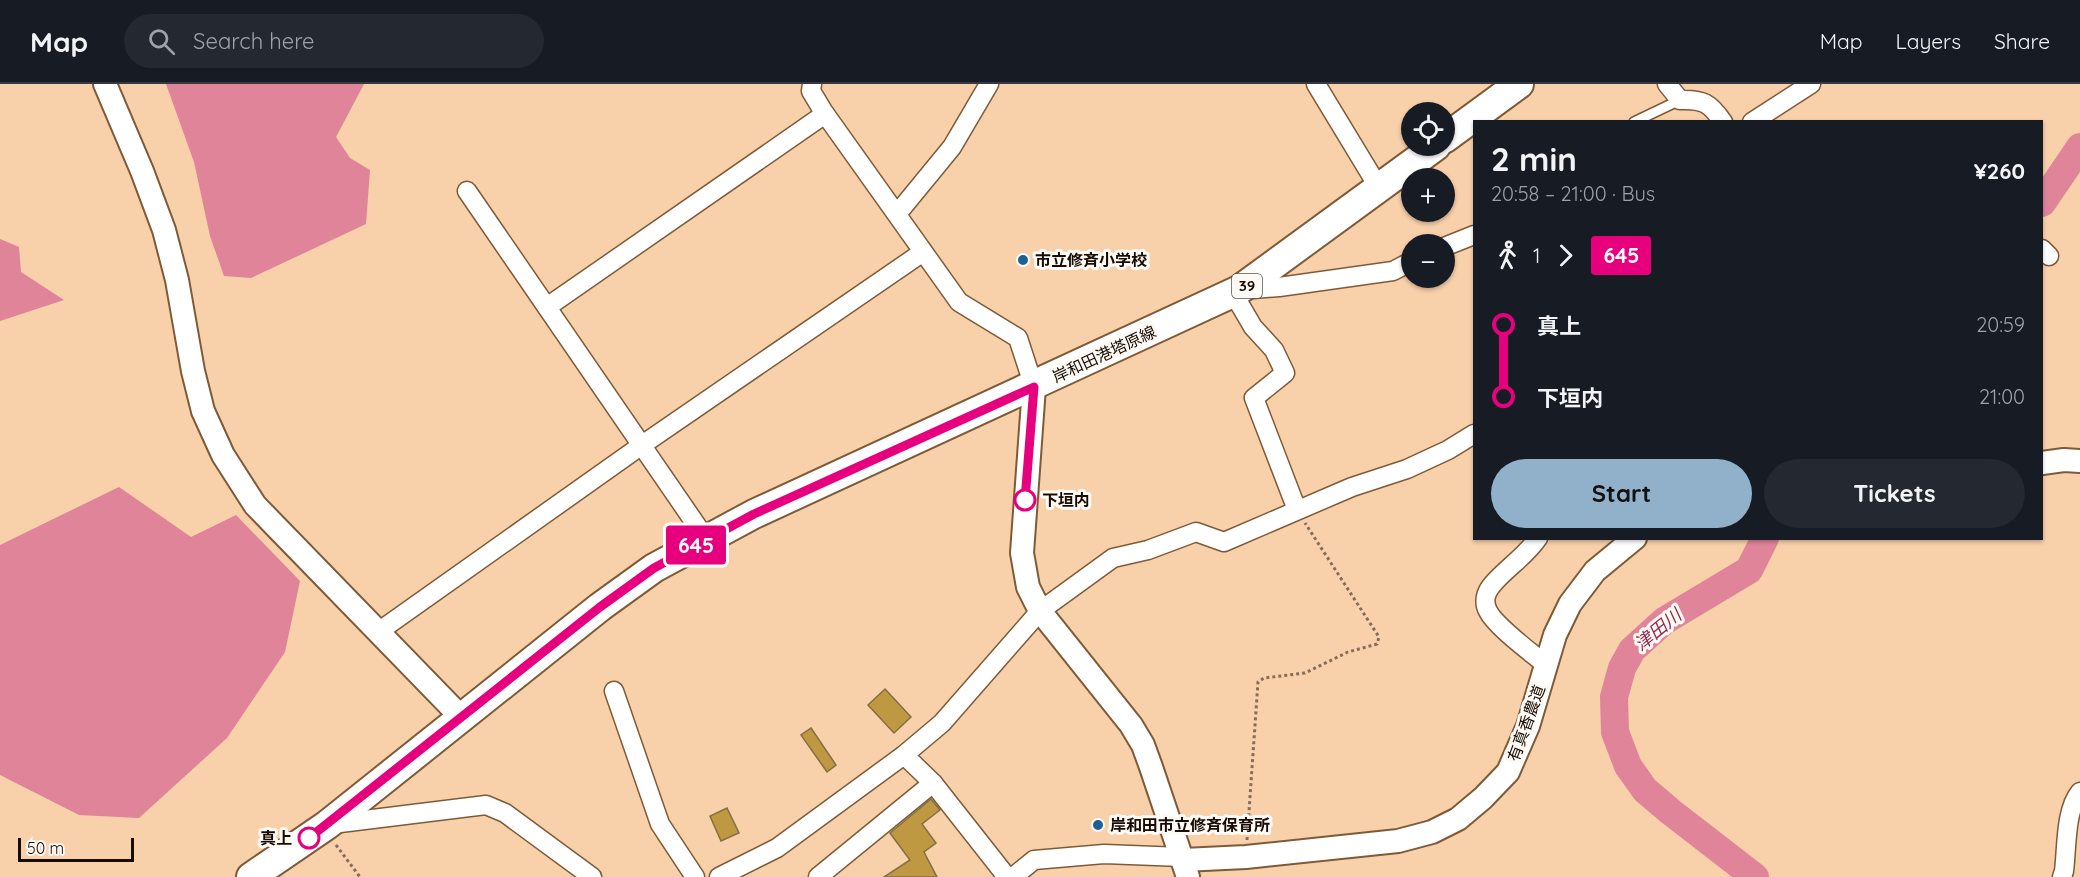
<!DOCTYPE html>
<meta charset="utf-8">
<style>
body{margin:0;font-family:Quicksand,"Noto Sans JP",sans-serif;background:#242831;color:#f1f3f6;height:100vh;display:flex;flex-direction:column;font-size:22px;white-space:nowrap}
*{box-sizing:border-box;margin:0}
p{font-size:20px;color:#9ea1a6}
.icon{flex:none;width:33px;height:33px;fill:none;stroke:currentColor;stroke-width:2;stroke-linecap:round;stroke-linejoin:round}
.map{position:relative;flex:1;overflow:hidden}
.panel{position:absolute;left:1473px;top:36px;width:570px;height:420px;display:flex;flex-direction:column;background:#171b24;border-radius:0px;box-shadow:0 2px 4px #0004}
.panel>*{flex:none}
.badge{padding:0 12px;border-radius:4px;font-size:21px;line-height:39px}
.controls{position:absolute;left:1401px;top:18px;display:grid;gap:12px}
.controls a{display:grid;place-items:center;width:54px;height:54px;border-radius:50%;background:#171b24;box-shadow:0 2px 4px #0004;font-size:30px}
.scale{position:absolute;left:18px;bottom:15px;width:116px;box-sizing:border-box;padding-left:6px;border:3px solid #180b01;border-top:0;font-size:16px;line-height:21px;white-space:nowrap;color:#180b01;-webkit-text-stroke:4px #fdf9f5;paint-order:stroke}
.map>.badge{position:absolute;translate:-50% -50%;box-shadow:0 0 0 3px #fff}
.legs{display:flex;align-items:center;gap:9px;height:66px;padding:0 18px;font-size:20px}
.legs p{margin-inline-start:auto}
.head{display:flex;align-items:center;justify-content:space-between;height:102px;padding:0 18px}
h1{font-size:33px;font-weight:700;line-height:45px}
.button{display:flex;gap:12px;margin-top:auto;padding:12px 18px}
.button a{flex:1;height:69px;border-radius:36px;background:#91b1cb;color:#111;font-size:24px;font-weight:700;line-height:69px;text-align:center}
.button a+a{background:#242831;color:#f1f3f6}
ul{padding:0 18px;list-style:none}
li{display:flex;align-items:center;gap:21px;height:72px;font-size:22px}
li i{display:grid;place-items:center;width:9px;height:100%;margin:0 8px;background:currentColor}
li i::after{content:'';width:15px;height:15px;margin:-8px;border:4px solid;border-radius:50%;background:#171b24}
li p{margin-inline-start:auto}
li:first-child i{background:linear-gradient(#0000 50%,currentColor 0)}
li:last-child i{background:linear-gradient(currentColor 50%,#0000 0)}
header{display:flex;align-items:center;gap:36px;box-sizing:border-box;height:84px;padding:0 30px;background:#171b24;border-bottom:2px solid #363941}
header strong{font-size:28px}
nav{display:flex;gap:33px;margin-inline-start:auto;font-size:21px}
.search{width:420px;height:54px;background:#242831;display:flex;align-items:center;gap:15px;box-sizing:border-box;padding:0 21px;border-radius:33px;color:#9ea1a6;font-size:22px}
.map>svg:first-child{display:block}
.water{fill:#df8499}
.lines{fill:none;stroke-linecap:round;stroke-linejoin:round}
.river{stroke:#df8499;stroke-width:28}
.building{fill:#be9941;stroke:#836f42;stroke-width:1.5}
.service-casing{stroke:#7d5b38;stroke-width:12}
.minor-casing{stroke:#7d5b38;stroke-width:21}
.tertiary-casing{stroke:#7d5b38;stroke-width:26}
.primary-casing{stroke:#7d5b38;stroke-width:32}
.path{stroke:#876d55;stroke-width:3;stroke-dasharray:3 3;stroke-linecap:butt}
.service{stroke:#fff;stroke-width:9}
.minor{stroke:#fff;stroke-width:18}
.tertiary{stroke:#fff;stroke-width:22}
.primary{stroke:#fff;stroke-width:28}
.line-1-casing{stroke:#fff;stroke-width:14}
.line-1{stroke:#e6007e;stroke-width:9}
.poi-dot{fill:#1b6196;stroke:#fdf9f5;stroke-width:2}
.stop-1-dot{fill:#fff;stroke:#e6007e;stroke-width:3}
.labels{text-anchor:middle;stroke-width:6;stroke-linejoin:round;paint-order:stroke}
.shield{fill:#fdf9f5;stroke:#5d524a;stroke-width:1.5}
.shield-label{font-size:15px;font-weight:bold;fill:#180b01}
.poi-label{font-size:16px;font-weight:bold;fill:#180b01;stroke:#fdf9f5;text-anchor:start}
.street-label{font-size:16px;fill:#180b01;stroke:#fdf9f5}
.stop-label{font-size:16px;font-weight:bold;fill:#180b01;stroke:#fdf9f5;text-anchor:start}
.water-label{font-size:18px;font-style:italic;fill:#94294b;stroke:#fdf9f5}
</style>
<header>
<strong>Map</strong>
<div class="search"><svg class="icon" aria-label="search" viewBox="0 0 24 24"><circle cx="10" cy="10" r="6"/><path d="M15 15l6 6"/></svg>Search here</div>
<nav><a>Map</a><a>Layers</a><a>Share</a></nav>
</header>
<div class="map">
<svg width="2080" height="793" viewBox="0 0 2080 793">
<rect width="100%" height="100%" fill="#f8d0aa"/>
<g class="water">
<polygon points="166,0 364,0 336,53 350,74 370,86 366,140 251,194 224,192 210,152 194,78"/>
<polygon points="0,155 19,163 21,188 64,216 0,237"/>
<polygon points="119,403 191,453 236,431 300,497 285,568 227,654 139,734 79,731 0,691 0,461"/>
</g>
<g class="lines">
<g class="river">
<polyline points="2042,119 2080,63"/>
<polyline points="1755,793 1671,728 1645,706 1628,682 1615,648 1614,613 1622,584 1632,566 1664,537 1749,486 1765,454"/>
</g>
</g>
<g class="building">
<polygon points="885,605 911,633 894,649 868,621"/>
<polygon points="811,644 836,681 827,688 801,651"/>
<polygon points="931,715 940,726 922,740 936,759 924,768 937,793 884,793 910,776 890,749"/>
<polygon points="727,724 739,749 721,757 710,732"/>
</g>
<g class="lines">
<g class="service-casing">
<polyline id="service" points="1634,38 1680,16"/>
</g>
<g class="minor-casing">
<g id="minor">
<polyline points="812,0 811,7 823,27 959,218 1018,254 1034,303"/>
<polyline points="1316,0 1379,104"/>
<path d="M1667 0 1680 16C1703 15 1710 19 1723 38"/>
<polyline points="1752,38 1811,0"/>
<polyline points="467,107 706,455"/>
<polyline points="897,130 952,63 989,0"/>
<polyline points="1444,163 1474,151"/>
<polyline points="2042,165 2049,172"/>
<polyline points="1241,206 1279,203 1393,187 1412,177"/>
<polyline points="1233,209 1253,243 1274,266 1285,289 1254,314 1297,426"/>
<polyline points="547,223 825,30"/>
<path d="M1538 454C1525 473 1506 484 1492 501 1486 508 1483 518 1488 527 1495 542 1532 569 1546 581"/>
<polyline points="378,548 642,361 923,168"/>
<polyline points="614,607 660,740 695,793"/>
<polyline points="904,671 933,699 1007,793"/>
<polyline points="332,740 486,721 505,729 592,793"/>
<polyline points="719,793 777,764 904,671 942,639 1040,527 1113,474 1148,466 1196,448 1224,458 1352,403 1407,385 1448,366 1474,350"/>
<polyline points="818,793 933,699"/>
<polyline points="1013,793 1034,776 1104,770 1182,773"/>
<path d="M2062 793 2064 787C2067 764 2065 726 2080 708"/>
</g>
</g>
<g class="tertiary-casing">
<g id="tertiary">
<polyline points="105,0 142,87 164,146 177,196 193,287 203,327 223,371 255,421 461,633"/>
<polyline points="1034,303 1022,469 1028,503 1040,527 1131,641 1143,661 1151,683 1188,793"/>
<polyline points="2042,379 2064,376 2080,377"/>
<polyline points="1183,776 1246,773 1398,757 1432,748 1458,735 1483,714 1508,688 1528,642 1555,551 1570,520 1595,487 1635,454"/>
</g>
</g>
<g class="primary-casing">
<g id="primary">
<polyline points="1444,55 1519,0"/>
<polyline points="251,793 327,741 600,523 654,484 754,430 1239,206 1436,62"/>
</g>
</g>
<g class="path">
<polyline points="1247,756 1258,598 1264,594 1305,589 1348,568 1377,560 1379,553 1305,439"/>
<polyline points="336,761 360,793"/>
</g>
<use href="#service" class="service"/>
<use href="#minor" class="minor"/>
<use href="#tertiary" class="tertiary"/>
<use href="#primary" class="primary"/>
</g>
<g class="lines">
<g class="line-1-casing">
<polyline id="line-1" points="309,754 600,523 654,484 754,430 1034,303 1025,416"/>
</g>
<use href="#line-1" class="line-1"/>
</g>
<g class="poi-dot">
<circle cx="1023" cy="176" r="6"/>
<circle cx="1098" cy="741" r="6"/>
</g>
<g class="stop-1-dot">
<circle cx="1025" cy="416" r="10"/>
<circle cx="309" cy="754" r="10"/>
</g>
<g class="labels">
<rect class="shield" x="1232" y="190" width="30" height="24" rx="4.5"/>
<g class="shield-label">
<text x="1247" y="207">39</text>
</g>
<g class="poi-label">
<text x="1035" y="182">市立修斉小学校</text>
<text x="1110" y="747">岸和田市立修斉保育所</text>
</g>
<g class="street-label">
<text transform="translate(1104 270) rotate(-25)" y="6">岸和田港塔原線</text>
<text transform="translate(1526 639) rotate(-70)" y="6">有真香農道</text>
</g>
<g class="stop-label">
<text x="1042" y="422">下垣内</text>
<text x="292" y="760" text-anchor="end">真上</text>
</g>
<g class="water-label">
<text transform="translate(1658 546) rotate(-39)" y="6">津田川</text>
</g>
</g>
</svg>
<div class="controls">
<a><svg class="icon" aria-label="locate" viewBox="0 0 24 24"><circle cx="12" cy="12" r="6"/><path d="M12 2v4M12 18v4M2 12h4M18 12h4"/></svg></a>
<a>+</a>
<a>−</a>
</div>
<div class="scale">50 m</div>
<b class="badge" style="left:696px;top:461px;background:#e6007e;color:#fff">645</b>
<section class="panel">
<div class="head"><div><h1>2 min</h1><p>20:58 – 21:00 · Bus</p></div><b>¥260</b></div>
<div class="legs"><svg class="icon" aria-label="walk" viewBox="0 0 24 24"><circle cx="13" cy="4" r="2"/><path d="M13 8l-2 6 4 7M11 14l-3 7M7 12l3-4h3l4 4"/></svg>1<svg class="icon" aria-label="forward" viewBox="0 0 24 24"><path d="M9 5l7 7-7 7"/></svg><b class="badge" style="background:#e6007e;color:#fff">645</b></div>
<ul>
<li><i style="color:#e6007e"></i><b>真上</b><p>20:59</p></li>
<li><i style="color:#e6007e"></i><b>下垣内</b><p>21:00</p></li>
</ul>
<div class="button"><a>Start</a><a>Tickets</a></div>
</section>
</div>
